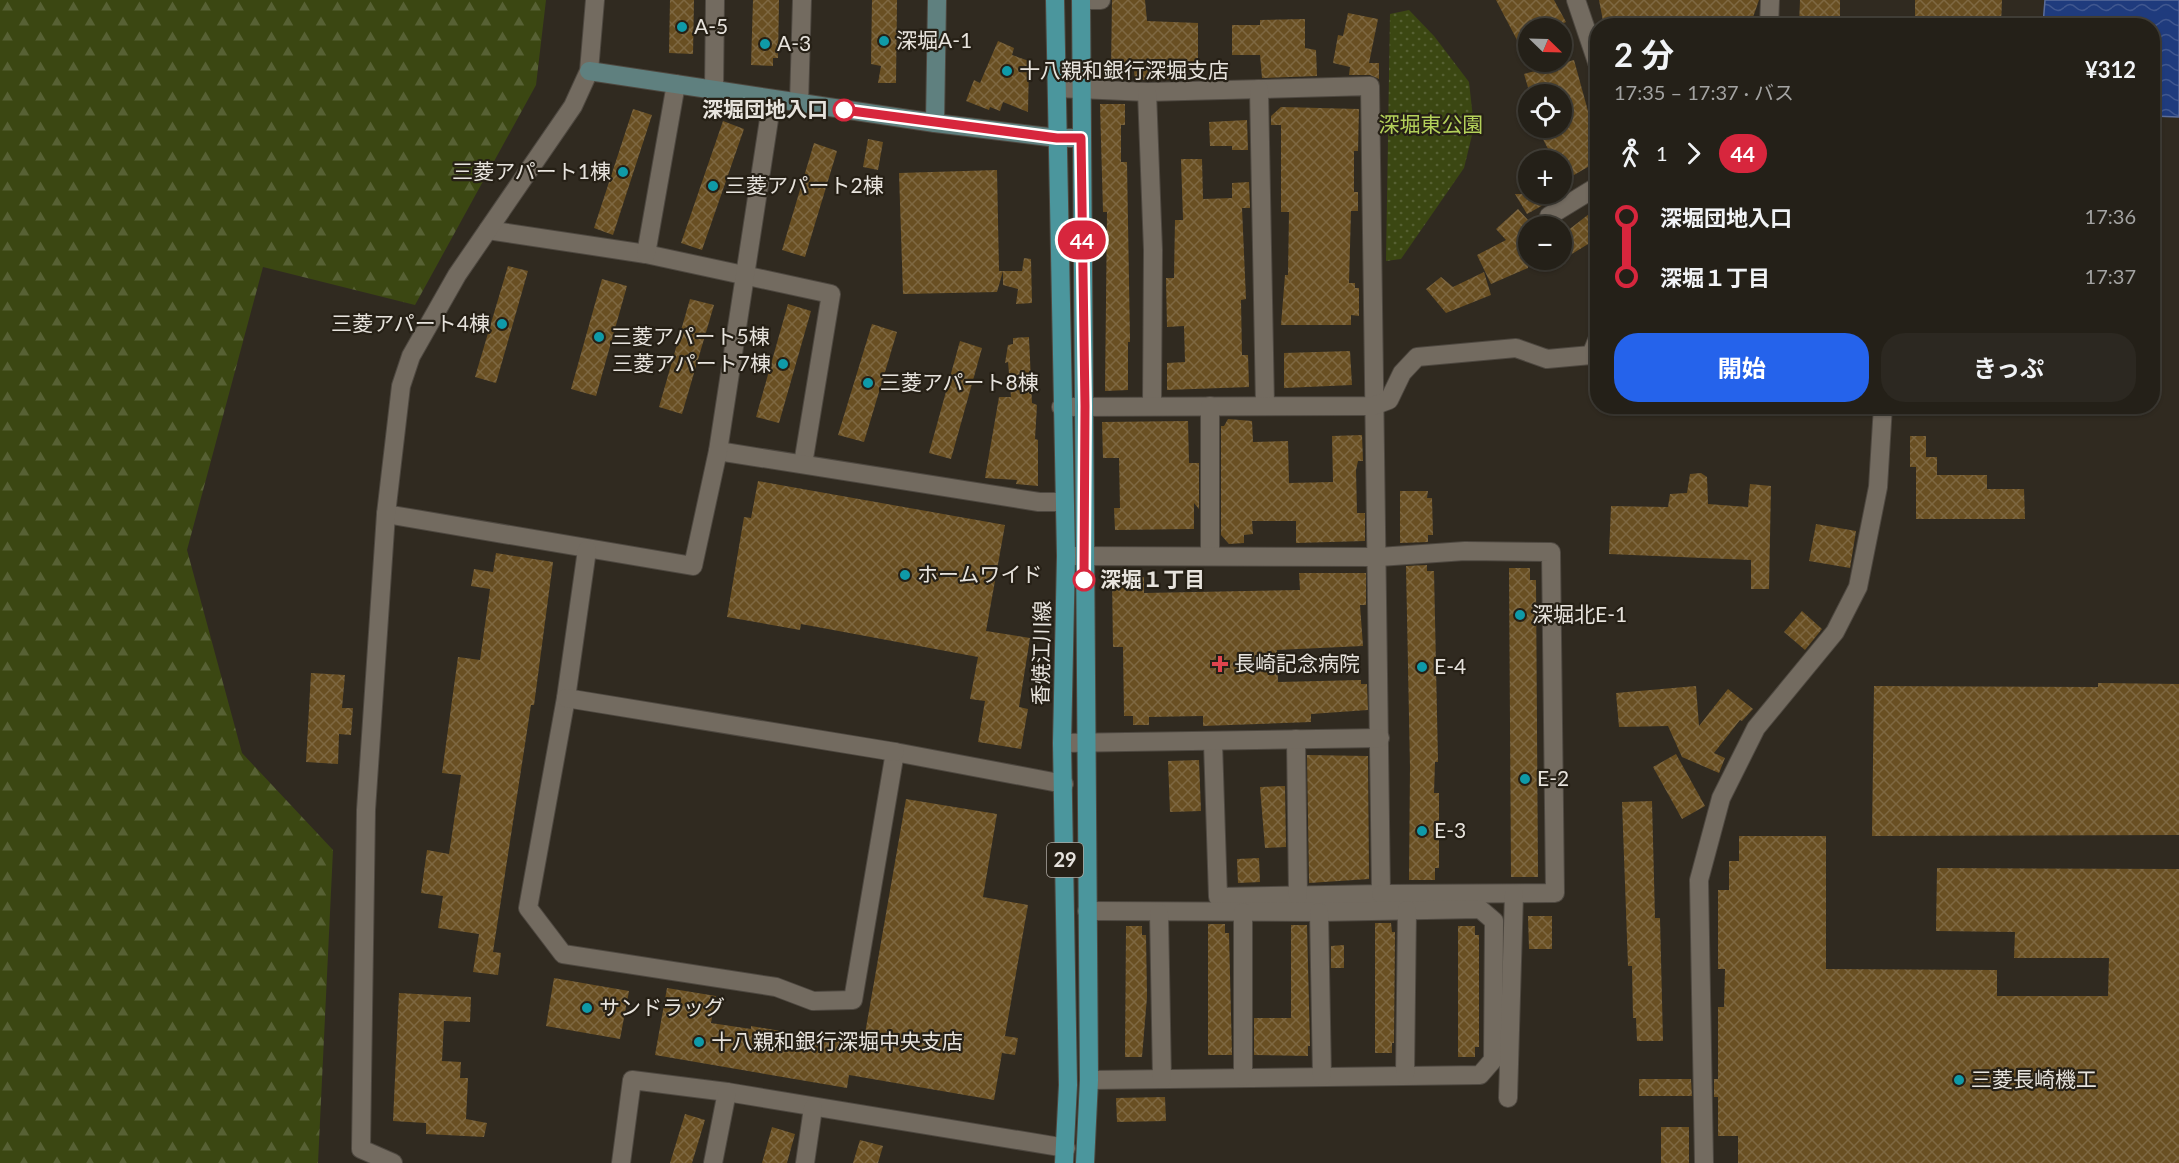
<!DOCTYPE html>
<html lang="ja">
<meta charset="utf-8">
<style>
body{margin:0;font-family:Lato,"Noto Sans JP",sans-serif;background:#2c2821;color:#f1f3f6;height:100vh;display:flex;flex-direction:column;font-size:22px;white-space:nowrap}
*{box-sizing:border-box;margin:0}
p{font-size:20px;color:#a3a3a2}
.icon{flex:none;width:33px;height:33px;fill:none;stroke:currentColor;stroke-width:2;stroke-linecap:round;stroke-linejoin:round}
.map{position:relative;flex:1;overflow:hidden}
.sheet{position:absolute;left:1590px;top:18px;width:570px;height:396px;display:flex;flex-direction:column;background:#242018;border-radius:24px;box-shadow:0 2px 4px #0004,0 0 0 2px #413e37}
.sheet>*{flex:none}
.badge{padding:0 12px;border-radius:20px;font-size:21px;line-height:39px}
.needle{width:39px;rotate:113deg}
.buttons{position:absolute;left:1518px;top:18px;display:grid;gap:12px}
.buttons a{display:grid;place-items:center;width:54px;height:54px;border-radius:50%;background:#242018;box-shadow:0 2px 4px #0004,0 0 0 2px #413e37;font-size:30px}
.map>.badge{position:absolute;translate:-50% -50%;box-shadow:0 0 0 3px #fff}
.legs{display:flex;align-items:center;gap:9px;height:66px;padding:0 24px;font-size:20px}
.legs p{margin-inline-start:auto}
.head{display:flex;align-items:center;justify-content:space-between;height:102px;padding:0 24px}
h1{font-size:33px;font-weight:700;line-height:45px}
.button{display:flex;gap:12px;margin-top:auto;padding:12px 24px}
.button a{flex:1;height:69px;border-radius:24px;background:#2563eb;color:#fff;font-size:24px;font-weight:700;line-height:69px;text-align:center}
.button a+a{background:#2c2821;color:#f1f3f6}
ul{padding:0 24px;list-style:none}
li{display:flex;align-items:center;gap:21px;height:60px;font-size:22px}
li i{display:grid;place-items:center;width:9px;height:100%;margin:0 8px;background:currentColor}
li i::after{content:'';width:15px;height:15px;margin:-8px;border:4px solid;border-radius:50%;background:#242018}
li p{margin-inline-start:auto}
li:first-child i{background:linear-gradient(#0000 50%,currentColor 0)}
li:last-child i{background:linear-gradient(currentColor 50%,#0000 0)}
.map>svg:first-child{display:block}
.forest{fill:url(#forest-firs)}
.park{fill:url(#park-dots)}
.water{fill:url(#water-waves);stroke:#5b6d9a;stroke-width:1.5}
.building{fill:url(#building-cross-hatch)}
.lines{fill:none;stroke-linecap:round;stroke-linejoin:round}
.street-casing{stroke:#4e4840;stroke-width:20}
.secondary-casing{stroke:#4e4840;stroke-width:20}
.primary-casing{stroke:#4e4840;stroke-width:20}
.street{stroke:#736b60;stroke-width:18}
.secondary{stroke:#5f807f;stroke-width:18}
.primary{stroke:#4b969d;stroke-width:18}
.line-1-casing{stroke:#fff;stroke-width:14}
.line-1{stroke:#d7263d;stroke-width:9}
.culture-dot{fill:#0f9aa8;stroke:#262016;stroke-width:2}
.stop-1-dot{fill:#fff;stroke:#d7263d;stroke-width:3}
.health-dot{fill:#e0444e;stroke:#262016;stroke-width:2}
.labels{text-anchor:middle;stroke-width:4.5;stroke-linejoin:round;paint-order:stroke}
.shield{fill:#262016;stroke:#ada8a1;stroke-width:1.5}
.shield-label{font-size:20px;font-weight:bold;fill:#e7e3dd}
.poi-label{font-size:21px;fill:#e7e3dd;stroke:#262016;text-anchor:start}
.stop-label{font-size:21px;font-weight:bold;fill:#e7e3dd;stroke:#262016;text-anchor:end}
.park-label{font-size:21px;fill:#b4d15a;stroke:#262016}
.street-label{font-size:21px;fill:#e7e3dd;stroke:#262016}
</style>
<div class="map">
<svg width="2179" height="1163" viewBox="0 0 2179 1163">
<defs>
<pattern id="forest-firs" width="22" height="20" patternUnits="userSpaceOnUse" patternTransform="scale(1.5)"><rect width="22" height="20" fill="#3b4712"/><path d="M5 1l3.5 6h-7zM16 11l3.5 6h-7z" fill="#576134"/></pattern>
<pattern id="park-dots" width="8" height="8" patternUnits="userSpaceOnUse" patternTransform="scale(1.5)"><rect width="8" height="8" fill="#3b4712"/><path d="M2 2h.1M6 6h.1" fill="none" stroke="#576134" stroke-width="1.8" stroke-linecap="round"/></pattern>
<pattern id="water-waves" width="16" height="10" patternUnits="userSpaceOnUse" patternTransform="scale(1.5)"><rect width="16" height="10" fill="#1f3b7d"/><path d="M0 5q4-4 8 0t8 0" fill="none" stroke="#40578f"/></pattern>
<pattern id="building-cross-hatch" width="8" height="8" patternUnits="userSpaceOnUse" patternTransform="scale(1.5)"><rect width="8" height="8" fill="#694f22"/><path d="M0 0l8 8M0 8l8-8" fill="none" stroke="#7e6842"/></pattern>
</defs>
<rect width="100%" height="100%" fill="#302a20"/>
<polygon class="forest" points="0,0 546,0 536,85 415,305 263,267 187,550 242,753 333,850 318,1163 0,1163"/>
<polygon class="park" points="1409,10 1434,36 1469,82 1474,127 1464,168 1401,259 1386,261 1390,14"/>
<polygon class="water" points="2045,0 2179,0 2179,117 2153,116 2152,26 2043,25"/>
<g class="building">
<polygon points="670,0 694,0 693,54 669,53"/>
<polygon points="753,0 779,0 778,58 773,58 773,66 751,65"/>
<polygon points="872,0 897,0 896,83 878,83 881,66 871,64"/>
<polygon points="1112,0 1145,0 1147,21 1198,23 1198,70 1173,71 1173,79 1135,80 1134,71 1111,71"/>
<polygon points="1496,0 1554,0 1566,22 1553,28 1528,28 1528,34 1517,40"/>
<polygon points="1599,0 1759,0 1750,26 1604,26"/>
<polygon points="1800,0 1840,0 1840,26 1799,26"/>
<polygon points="1915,0 2002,0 2001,25 1915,25"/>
<polygon points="1348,13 1378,19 1369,63 1379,63 1379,79 1370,75 1349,75 1350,67 1333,63 1338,35 1343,36"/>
<polygon points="1305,19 1305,48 1316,50 1317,76 1262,78 1260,55 1232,55 1232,25 1260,25 1260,20"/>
<polygon points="998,41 1014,48 1012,55 1029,61 1028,112 1003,102 1000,111 990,107 989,110 966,101 974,80 980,83"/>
<polygon points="1574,60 1594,133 1598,131 1598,161 1562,182 1562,160 1554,160 1537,128 1562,128 1562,94 1530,94 1524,74"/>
<polygon points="1100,104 1125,104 1125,125 1121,125 1121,162 1127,162 1130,342 1128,342 1128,390 1105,391 1107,212 1103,212"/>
<polygon points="1281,107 1359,109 1358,151 1354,151 1354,192 1358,192 1358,211 1351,211 1349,283 1355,283 1355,288 1359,288 1359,316 1351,315 1351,325 1281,325 1285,275 1288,275 1289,212 1281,212 1281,125 1271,125 1271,116"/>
<polygon points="633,109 652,115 613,235 594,228"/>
<polygon points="1247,120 1248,150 1232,150 1232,146 1210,146 1209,122"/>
<polygon points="723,121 744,129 702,250 681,243"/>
<polygon points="868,139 883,142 878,170 863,167"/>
<polygon points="814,143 837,151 805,257 782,250"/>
<polygon points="1181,159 1202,159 1203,199 1232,198 1232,183 1249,182 1250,208 1242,208 1246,299 1241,300 1242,355 1248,355 1249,387 1167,390 1167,363 1185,362 1184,326 1167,327 1166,278 1174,278 1175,220 1183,220"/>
<polygon points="997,170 999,271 1003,271 997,292 903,294 899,173"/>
<polygon points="1515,194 1563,194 1527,214"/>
<polygon points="1598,207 1598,238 1562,260 1562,235"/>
<polygon points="1518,209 1528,220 1528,268 1491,284 1477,255 1506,240 1496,229"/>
<polygon points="1024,258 1031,259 1032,303 1016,304 1018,289 1003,285 1003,271 1022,271"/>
<polygon points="508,266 528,271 496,383 475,377"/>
<polygon points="1484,272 1491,295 1446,313 1426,289 1441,277 1453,287"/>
<polygon points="602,279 627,286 596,396 571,389"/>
<polygon points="690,299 714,305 682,414 659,407"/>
<polygon points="788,304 811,311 779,423 756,417"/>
<polygon points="872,324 897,332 864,442 838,435"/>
<polygon points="1029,337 1032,403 1037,405 1035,439 1038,440 1038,486 1016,484 1017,480 985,478 999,397 1011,397 1008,362 1005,363 1008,345 1013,344 1013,338"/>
<polygon points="960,341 982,348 951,459 929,453"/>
<polygon points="1350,351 1352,385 1284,388 1284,353"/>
<polygon points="1228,419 1252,421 1253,442 1288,441 1289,483 1333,482 1332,436 1362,435 1363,461 1358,461 1356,470 1357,513 1365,513 1365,541 1296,543 1296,521 1252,521 1253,534 1244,535 1244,543 1229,544 1221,535 1221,426 1224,426"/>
<polygon points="1188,421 1189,463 1199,463 1199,509 1194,503 1194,529 1115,530 1114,508 1120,508 1119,458 1103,458 1102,422"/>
<polygon points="1910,436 1926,436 1926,457 1937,457 1937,475 1987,475 1987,489 2024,489 2025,519 1916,519 1916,467 1910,467"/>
<polygon points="1701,473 1707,477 1708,504 1748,507 1750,484 1771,486 1769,589 1751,589 1751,560 1609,554 1611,506 1668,507 1670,494 1687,493 1690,474"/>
<polygon points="758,481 1005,525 986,631 1030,638 1019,707 1028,709 1021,749 978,742 985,701 970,699 978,657 801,624 800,630 727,617 744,517 751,518"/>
<polygon points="1400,491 1428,491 1427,498 1432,498 1433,535 1428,535 1428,542 1400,543"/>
<polygon points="1816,524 1856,531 1850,568 1809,561"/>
<polygon points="496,553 553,562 534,705 531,705 493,952 501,953 498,975 473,972 479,934 438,928 443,896 421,893 427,850 449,854 461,775 442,773 458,657 480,660 490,589 471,586 474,569 493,572"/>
<polygon points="1427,565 1427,571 1434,571 1438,762 1435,762 1434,793 1439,793 1439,868 1435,868 1435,880 1409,880 1410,767 1406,566"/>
<polygon points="1509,568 1530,568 1530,580 1536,580 1538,877 1511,877"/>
<polygon points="1299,573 1366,573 1366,605 1360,605 1363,646 1277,650 1278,682 1361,680 1361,684 1367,684 1368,710 1311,714 1311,722 1203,726 1203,716 1149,717 1149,725 1133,725 1133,716 1124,716 1123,647 1113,647 1112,578 1144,577 1144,593 1300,590"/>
<polygon points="1802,611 1822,629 1805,650 1784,632"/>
<polygon points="311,673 345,675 342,708 353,708 351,735 339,734 338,764 306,762"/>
<polygon points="2098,683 2179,684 2179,835 1872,836 1874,686 2098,687"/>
<polygon points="1696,686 1699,726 1728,689 1753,709 1742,721 1740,720 1714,753 1725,758 1719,773 1682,757 1668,726 1619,727 1616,693"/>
<polygon points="1676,754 1705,806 1682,819 1653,767"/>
<polygon points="1307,755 1368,756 1369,879 1309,883"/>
<polygon points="1199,760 1201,811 1170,812 1168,761"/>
<polygon points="1285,786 1286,847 1265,848 1260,787"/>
<polygon points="906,799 997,814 983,897 1028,905 1005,1036 1018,1038 1015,1055 1002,1053 994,1100 849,1075 847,1088 655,1055 667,988 716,996 711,1023 751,1029 751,1026 863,1045"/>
<polygon points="1652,801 1655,918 1660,918 1663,1041 1637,1041 1636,1018 1633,1018 1632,966 1628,966 1622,802"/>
<polygon points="1739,836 1826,836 1826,969 1997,970 1997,996 2108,996 2109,958 2014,958 2015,932 1936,931 1937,868 2179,869 2179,1163 1738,1163 1738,1136 1718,1136 1718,1097 1714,1097 1714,1079 1718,1079 1718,1007 1724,1007 1725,969 1718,969 1718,890 1729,890 1729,861 1739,861"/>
<polygon points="1259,858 1260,882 1238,883 1237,859"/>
<polygon points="1528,916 1552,916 1552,949 1529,949"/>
<polygon points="1375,923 1391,923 1392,932 1395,932 1394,1043 1392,1043 1392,1053 1375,1053"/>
<polygon points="1208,924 1225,924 1225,933 1229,933 1232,1055 1208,1055"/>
<polygon points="1291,925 1307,925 1310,1046 1308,1046 1308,1056 1254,1055 1254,1018 1291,1018"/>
<polygon points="1126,926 1142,926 1142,935 1146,935 1147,997 1142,1057 1125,1057"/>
<polygon points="1458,926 1475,926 1475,935 1479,935 1479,1047 1475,1047 1475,1057 1458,1057"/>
<polygon points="1344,945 1344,968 1331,968 1331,946"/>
<polygon points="554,978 629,991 620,1039 546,1026"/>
<polygon points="399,993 471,997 470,1022 444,1021 442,1061 461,1062 460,1078 468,1078 466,1119 487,1123 484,1137 426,1134 426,1123 393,1121"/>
<polygon points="1639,1079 1691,1079 1692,1096 1639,1096"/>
<polygon points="1165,1097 1166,1121 1117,1122 1116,1098"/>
<polygon points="685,1114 705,1120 692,1163 670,1163"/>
<polygon points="772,1127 795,1134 787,1163 762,1163"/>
<rect x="1661" y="1127" width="28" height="36"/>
<polygon points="860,1140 883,1146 878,1163 853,1163"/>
</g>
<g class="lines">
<g class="street-casing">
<g id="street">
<polyline points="1081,0 1101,0"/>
<polyline points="1576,0 1598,65"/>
<polyline points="1769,26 1770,0"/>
<path d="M1057 88 1147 92 1370 86C1373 356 1379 625 1381 894L1218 897 1213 743"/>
<polyline points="1259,89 1265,405"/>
<polyline points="714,91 715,0"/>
<polyline points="1147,92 1153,250 1152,406"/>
<polyline points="799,103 802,0"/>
<polyline points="1549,216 1598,186"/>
<polyline points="488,230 646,254 831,294 803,464"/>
<polyline points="646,254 676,84"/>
<polyline points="1061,407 1373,406 1389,400 1402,373 1417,357 1516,348 1547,359 1591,355 1598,338"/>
<polyline points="718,451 1039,502 1064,502"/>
<polyline points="386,514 693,566 718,451 772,100"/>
<polyline points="587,550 566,698 528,908 563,954 776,987 813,1001 853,1000 895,752 1064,784"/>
<polyline points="1210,555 1210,406"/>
<polyline points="1066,556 1379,557 1465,551 1551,552 1555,893 1381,894"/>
<polyline points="566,698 895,752"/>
<polyline points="1296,739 1298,896"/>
<polyline points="1062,743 1380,738"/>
<polyline points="1087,911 1319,912 1480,909 1494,921 1493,1060 1480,1075 1089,1080"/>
<polyline points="1243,912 1243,1077"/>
<polyline points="1319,912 1322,1076"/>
<polyline points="1159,913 1162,1079"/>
<polyline points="1405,1075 1407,910"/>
<polyline points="1508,1098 1514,894"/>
<polyline points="393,1163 361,1149 366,810 386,514 401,386 411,356 457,275 573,106 589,71 595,0"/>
<polyline points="621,1163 632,1080 727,1092 1066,1148"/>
<polyline points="713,1163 727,1092"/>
<polyline points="805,1163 813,1108"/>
<polyline points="1704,1163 1699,880 1721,798 1756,728 1835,632 1858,587 1878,487 1883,406"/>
</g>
</g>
<g class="secondary-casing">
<g id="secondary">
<polyline points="589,71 935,123 1057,138 1081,138"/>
<polyline points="935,123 937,0"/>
</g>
</g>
<g class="primary-casing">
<g id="primary">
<polyline points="1055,0 1066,556 1062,743 1068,1085 1064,1163"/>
<polyline points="1081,0 1089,1080 1085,1163"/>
</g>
</g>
<use href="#street" class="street"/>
<use href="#secondary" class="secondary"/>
<use href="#primary" class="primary"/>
</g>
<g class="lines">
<g class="line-1-casing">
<polyline id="line-1" points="844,110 1057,138 1081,138 1085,406 1084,580"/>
</g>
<use href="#line-1" class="line-1"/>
</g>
<g class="culture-dot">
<circle cx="682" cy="27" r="6"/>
<circle cx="884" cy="41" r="6"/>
<circle cx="765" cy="44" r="6"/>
<circle cx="1007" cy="71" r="6"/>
<circle cx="623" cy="172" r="6"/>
<circle cx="713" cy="186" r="6"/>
<circle cx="502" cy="324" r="6"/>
<circle cx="599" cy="337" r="6"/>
<circle cx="783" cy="364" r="6"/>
<circle cx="868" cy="383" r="6"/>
<circle cx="905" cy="575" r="6"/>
<circle cx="1520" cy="615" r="6"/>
<circle cx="1422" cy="667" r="6"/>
<circle cx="1525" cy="779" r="6"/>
<circle cx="1422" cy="831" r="6"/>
<circle cx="587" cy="1008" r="6"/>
<circle cx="699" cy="1042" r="6"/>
<circle cx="1959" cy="1080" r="6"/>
</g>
<g class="stop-1-dot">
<circle cx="844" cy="110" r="10"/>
<circle cx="1084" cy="580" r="10"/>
</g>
<path class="health-dot" d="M1217 655h6v6h6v6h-6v6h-6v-6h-6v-6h6z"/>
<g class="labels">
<rect class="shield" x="1047" y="843" width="36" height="34" rx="4.5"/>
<g class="shield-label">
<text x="1065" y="867">29</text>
</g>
<g class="poi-label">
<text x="694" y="34">A-5</text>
<text x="896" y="48">深堀A-1</text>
<text x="777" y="51">A-3</text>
<text x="1019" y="78">十八親和銀行深堀支店</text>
<text x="611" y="179" text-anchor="end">三菱アパート1棟</text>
<text x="725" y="193">三菱アパート2棟</text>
<text x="490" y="331" text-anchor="end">三菱アパート4棟</text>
<text x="611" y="344">三菱アパート5棟</text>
<text x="771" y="371" text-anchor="end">三菱アパート7棟</text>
<text x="880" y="390">三菱アパート8棟</text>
<text x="917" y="582">ホームワイド</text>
<text x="1532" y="622">深堀北E-1</text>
<text x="1234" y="671">長崎記念病院</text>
<text x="1434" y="674">E-4</text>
<text x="1537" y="786">E-2</text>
<text x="1434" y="838">E-3</text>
<text x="599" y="1015">サンドラッグ</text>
<text x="711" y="1049">十八親和銀行深堀中央支店</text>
<text x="1971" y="1087">三菱長崎機工</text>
</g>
<g class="stop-label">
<text x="828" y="117">深堀団地入口</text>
<text x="1100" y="587" text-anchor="start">深堀１丁目</text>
</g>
<g class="park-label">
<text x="1431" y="132">深堀東公園</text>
</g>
<g class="street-label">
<text transform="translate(1042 653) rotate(-89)" y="7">香焼江川線</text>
</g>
</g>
</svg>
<div class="buttons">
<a><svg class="needle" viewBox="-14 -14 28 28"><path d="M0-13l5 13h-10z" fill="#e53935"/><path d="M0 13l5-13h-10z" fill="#a3a3a2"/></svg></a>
<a><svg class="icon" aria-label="locate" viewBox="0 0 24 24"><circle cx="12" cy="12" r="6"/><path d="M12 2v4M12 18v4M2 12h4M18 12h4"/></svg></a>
<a>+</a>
<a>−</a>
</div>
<b class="badge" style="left:1082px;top:240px;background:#d7263d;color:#fff">44</b>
<section class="sheet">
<div class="head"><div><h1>2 分</h1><p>17:35 – 17:37 · バス</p></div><b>¥312</b></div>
<div class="legs"><svg class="icon" aria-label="walk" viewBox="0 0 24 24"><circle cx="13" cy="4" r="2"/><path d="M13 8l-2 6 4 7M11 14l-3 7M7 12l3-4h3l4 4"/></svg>1<svg class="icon" aria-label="forward" viewBox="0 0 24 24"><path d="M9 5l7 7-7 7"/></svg><b class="badge" style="background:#d7263d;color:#fff">44</b></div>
<ul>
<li><i style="color:#d7263d"></i><b>深堀団地入口</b><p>17:36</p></li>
<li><i style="color:#d7263d"></i><b>深堀１丁目</b><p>17:37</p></li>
</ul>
<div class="button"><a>開始</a><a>きっぷ</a></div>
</section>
</div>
